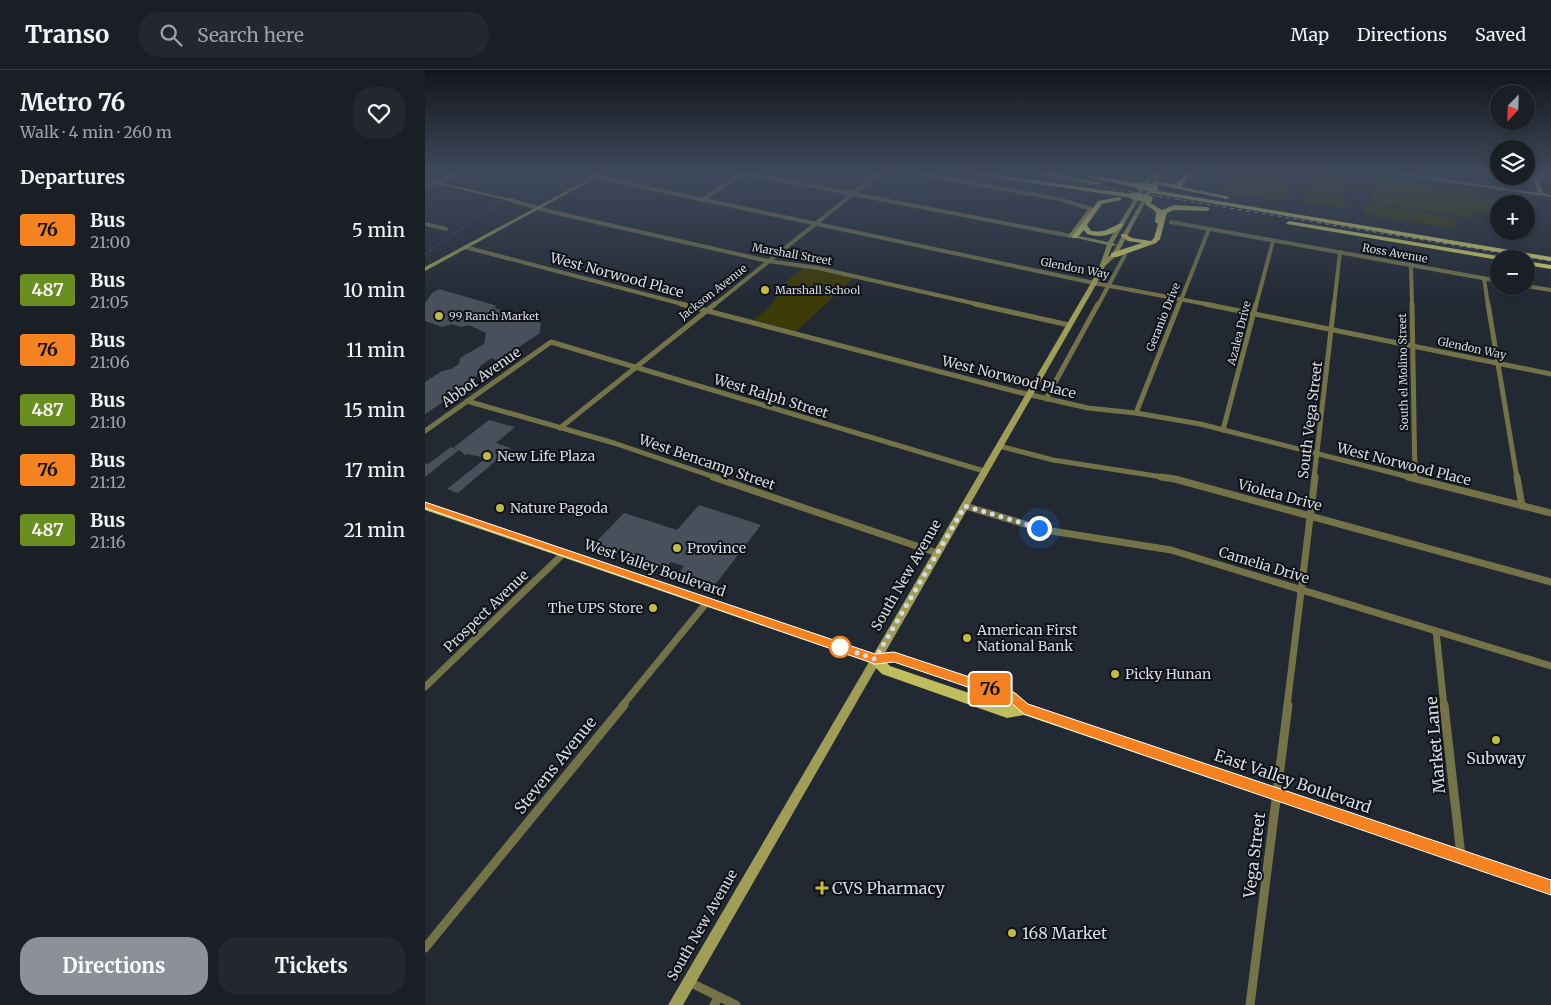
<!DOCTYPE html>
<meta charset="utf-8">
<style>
body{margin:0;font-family:Merriweather,serif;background:#23272e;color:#f1f3f6;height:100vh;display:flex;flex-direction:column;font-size:19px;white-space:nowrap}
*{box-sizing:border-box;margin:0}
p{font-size:16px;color:#9fa2a7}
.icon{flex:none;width:28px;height:28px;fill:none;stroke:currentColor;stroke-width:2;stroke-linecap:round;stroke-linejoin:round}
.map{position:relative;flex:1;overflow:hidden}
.panel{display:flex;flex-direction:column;background:#1a1f26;width:425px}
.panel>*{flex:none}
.badge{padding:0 10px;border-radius:4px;font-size:18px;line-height:32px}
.needle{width:32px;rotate:203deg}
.buttons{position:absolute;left:1065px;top:15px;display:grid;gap:10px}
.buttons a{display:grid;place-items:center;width:45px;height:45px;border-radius:50%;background:#1a1f26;box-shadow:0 2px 8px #0003,0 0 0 1px #383d43;font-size:25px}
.you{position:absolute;width:25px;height:25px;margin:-12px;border:4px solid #fff;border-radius:50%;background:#1a73e8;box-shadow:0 0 0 8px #1a73e833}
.map>.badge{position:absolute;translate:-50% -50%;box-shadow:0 0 0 2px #fff}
h2{padding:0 20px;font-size:19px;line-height:45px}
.round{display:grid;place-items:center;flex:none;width:52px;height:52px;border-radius:20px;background:#23272e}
.head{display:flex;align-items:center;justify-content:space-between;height:85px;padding:0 20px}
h1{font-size:24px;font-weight:700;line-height:38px}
.action{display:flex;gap:10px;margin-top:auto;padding:10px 20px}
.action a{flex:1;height:58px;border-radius:20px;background:#8c9099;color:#fff;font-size:20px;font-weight:700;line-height:58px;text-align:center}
.action a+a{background:#23272e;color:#f1f3f6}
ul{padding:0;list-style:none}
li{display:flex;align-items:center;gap:15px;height:60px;padding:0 20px}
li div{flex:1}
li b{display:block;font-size:19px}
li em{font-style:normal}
li .badge{min-width:55px;font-weight:700;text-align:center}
header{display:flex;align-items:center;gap:30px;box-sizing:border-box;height:70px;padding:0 25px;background:#1a1f26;border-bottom:1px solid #383d43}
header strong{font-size:24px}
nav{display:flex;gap:28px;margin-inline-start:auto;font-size:18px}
.search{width:350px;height:45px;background:#23272e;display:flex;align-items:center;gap:12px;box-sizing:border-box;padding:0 18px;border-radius:20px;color:#9fa2a7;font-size:19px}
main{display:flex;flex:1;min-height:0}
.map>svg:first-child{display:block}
.green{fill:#3d3b05}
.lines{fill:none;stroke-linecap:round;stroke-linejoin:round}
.stream{stroke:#2b4971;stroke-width:1}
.building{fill:#48505b}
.street-far3{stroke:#747348;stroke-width:4}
.street-far2{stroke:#747348;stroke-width:5}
.street-far1{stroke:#747348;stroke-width:7}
.street{stroke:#747348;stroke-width:9}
.secondary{fill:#9f9d56;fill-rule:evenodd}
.primary{fill:#c0bd60;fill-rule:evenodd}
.highway{fill:#dfda68;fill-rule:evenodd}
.rail{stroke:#b4b9c1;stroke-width:1;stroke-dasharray:4 4;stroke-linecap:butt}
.highway-bridge{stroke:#dfda68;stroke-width:7}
.line{fill:#f58220;stroke:#fff}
.walk{stroke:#d6dae1;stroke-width:5;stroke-dasharray:0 9}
.poi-dot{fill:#c2bd3f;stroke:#0e1116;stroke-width:2}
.stop-dot{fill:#fff;stroke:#f58220;stroke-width:2.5}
.labels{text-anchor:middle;stroke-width:4;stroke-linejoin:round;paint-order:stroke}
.far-street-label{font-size:11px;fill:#d6dae1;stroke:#0e1116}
.far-poi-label{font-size:11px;fill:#d6dae1;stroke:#0e1116;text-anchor:start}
.street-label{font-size:14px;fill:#d6dae1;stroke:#0e1116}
.poi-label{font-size:14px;fill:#d6dae1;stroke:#0e1116;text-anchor:start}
.near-street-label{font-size:16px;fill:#d6dae1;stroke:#0e1116}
.near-poi-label{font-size:16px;fill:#d6dae1;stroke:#0e1116;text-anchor:start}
</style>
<header>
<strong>Transo</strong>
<div class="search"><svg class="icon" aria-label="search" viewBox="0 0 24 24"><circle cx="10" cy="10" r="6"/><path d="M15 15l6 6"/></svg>Search here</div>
<nav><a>Map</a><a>Directions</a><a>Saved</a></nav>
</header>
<main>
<section class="panel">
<div class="head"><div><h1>Metro 76</h1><p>Walk · 4 min · 260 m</p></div><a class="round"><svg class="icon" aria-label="heart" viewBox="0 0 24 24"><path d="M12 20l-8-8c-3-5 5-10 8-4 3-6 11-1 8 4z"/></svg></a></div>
<h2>Departures</h2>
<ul>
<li><span class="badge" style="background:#f58220;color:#111">76</span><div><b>Bus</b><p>21:00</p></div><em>5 min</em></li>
<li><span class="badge" style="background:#6b8e23;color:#fff">487</span><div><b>Bus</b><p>21:05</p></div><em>10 min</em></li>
<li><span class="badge" style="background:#f58220;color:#111">76</span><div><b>Bus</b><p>21:06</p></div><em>11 min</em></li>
<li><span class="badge" style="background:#6b8e23;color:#fff">487</span><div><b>Bus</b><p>21:10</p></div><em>15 min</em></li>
<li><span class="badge" style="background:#f58220;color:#111">76</span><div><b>Bus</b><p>21:12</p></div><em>17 min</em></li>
<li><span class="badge" style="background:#6b8e23;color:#fff">487</span><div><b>Bus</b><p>21:16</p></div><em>21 min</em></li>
</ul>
<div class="action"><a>Directions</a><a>Tickets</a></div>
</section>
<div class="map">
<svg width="1126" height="935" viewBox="0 0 1126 935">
<rect width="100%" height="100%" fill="#222933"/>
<g class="green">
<polygon points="802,103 871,103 859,129 851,130 794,121"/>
<polygon points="882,103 923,107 920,138 876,131"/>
<polygon points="957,106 1039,119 1042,122 1043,126 1072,130 1074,145 1046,141 1044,130 1046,148 946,132 948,108 957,109"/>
<polygon points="940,133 1030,148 1031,159 939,144"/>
<polygon points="379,197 428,208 372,261 329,250 344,237 356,222 361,224 369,217 360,213"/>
</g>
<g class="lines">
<polyline class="stream" points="0,184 116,103"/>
</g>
<g class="building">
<polygon points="14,219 66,234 72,236 69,237 72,239 116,253 115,263 73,291 67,288 55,296 50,311 0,344 0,312 17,301 26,299 34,294 35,288 59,274 61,263 44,255 36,257 26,254 18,257 0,251 0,233 7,223"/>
<polygon points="64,350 90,357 71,373 86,378 33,423 22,419 61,388 42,384 40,385 34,380 0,407 0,393 3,394 26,377 33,380 29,377"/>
<polygon points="274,435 336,455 289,516 253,504 259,496 246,492 240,499 170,473 199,443 252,460"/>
</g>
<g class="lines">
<g class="street-far3">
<polyline points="319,103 646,166"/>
<polyline points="489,103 634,129 666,139"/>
<polyline points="172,107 669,213 786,235"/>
<polyline points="0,117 32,103"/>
<polyline points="85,130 127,142 343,191 393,198 556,235"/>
<polyline points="277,130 319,103"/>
<polyline points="746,152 1074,211"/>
<polyline points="0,154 21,159"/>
<polyline points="40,177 261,235"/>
<polyline points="986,195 987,235"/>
<polyline points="1059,208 1063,235"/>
<polyline points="1101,216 1126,220"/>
<polyline points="289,235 454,103"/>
<polyline points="673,235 700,185"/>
<polyline points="754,235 784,159"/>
<polyline points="831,235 848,171"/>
<polyline points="909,235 915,182"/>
</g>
<g class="street-far2">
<polyline points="256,234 593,322 663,338 711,343 775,354 988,408"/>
<polyline points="550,234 644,255"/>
<polyline points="780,234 1126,304"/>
<polyline points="987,234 990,408"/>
<polyline points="1063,234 1092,408"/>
<polyline points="621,329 673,234"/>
<polyline points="42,331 189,373 292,408"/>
<polyline points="711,343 754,234"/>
<polyline points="135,358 290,234"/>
<polyline points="798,360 831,234"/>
<polyline points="0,361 126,272 559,401"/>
<polyline points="574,376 628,390 744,408"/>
<polyline points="889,408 909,234"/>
</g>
<g class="street-far1">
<polyline points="288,407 512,483"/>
<polyline points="736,407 750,409 1126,512"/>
<polyline points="983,407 1126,443"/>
<polyline points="1092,407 1097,436"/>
<polyline points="540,436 620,460 746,480 1126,596"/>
<polyline points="1011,561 1019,636"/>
<polyline points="0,617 139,483"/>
<polyline points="197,636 283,531"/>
<polyline points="862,636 890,407"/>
</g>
<g class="street">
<polyline points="1019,635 1036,786"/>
<polyline points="0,878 199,635"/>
<polyline points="264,912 311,935"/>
<polyline points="289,935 294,927"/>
<polyline points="825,935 863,635"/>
</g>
<g class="secondary">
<polygon points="175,103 180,103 0,201 0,197"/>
<polygon points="725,103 729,103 688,173 692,175 687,176 683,187 687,184 732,103 736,103 692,185 680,196 672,213 258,935 243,935 666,213 675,195 682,175 643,166 664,138 666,137 669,139 649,165 683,172"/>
<polygon points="965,103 976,103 1113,123 1107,103 1111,103 1118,123 1126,125 1126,127 967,104"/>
<polygon points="0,109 85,129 87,130 85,131 0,111"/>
</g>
<path class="primary" d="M0 432 450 584 469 582 587 621 591 623 603 634 1126 810V824L599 645 582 648 457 604 446 593 0 440ZM469 592 583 631 587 635 582 636 465 596 462 593Z"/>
<g class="highway">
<polygon points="540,103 555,103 708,124 711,126 708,128"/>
<polygon points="610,103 623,103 676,113 673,115"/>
<polygon points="760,103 766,103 756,117 805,127 802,129 730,114 733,112 745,114 753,113"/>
<polygon points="667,105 714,114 717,116 714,118 665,108 664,107"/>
<polygon points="728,120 1126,187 1126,191 726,123 726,121"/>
<path d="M694 127 696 128V130L677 134 662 155 666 161C680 163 685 158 696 153L699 155 698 156C687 166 676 168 662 164L659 160 652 168H648L647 167 673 131Z"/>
<polygon points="720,132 724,132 737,140 749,135 782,137 785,139 782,141 749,140 742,143 735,169 731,173 692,187 686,187 686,183 717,173 703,171 696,166 696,164 700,164 707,168 726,171 729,168 733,154 730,152 731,142 720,134"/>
<polygon points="864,151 1079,187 1082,189 1074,189 1074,190 862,154 861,153"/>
<polygon points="1101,191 1126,195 1126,199 1101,195"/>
</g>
<polyline class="rail" points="592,103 1126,191"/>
<g class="highway-bridge">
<polyline points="714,116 730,118"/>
<polyline points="708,126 724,129"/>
</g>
</g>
<linearGradient id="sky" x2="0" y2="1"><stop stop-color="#13171c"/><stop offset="0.44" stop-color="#3e495b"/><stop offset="1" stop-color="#3e495b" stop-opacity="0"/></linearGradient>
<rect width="1126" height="234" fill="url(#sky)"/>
<polygon class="line" points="0,432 450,584 469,582 587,621 603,634 1126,810 1126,825 599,644 584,631 469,592 450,594 0,438"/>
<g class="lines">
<polyline class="walk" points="415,577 450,589 540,436 614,458"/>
</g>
<g class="poi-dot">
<circle cx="340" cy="220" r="5"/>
<circle cx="14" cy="246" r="5"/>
<circle cx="62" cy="386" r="5"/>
<circle cx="75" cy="438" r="5"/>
<circle cx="252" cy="478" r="5"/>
<circle cx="228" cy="538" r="5"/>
<circle cx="542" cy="568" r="5"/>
<circle cx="690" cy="604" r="5"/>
<circle cx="1071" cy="670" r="5"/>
<path d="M394.5 810.5h5v5h5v5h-5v5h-5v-5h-5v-5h5z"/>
<circle cx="587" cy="863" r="5"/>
</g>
<circle class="stop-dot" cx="415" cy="577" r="10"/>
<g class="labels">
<g class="far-street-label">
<text transform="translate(970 183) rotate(10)" y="4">Ross Avenue</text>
<text transform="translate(367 184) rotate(10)" y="4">Marshall Street</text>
<text transform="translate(650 198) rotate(11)" y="4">Glendon Way</text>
<text transform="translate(288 222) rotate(-38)" y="4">Jackson Avenue</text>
<text transform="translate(738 247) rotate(-68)" y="4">Geranio Drive</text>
<text transform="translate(814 263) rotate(-76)" y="4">Azalea Drive</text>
<text transform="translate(1047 278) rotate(12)" y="4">Glendon Way</text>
<text transform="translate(978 302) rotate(-91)" y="4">South el Molino Street</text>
</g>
<g class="far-poi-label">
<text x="350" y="224">Marshall School</text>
<text x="24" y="250">99 Ranch Market</text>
</g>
<g class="street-label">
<text transform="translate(192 205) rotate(15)" y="5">West Norwood Place</text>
<text transform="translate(56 307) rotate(-35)" y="5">Abbot Avenue</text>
<text transform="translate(584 307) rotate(14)" y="5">West Norwood Place</text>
<text transform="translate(346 326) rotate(17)" y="5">West Ralph Street</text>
<text transform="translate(885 350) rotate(-83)" y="5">South Vega Street</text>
<text transform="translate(282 392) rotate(19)" y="5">West Bencamp Street</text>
<text transform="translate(979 394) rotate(14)" y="5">West Norwood Place</text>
<text transform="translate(855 425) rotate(15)" y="5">Violeta Drive</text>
<text transform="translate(839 495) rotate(17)" y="5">Camelia Drive</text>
<text transform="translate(230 498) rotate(19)" y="5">West Valley Boulevard</text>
<text transform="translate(481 505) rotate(-60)" y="5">South New Avenue</text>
<text transform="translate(61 541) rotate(-44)" y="5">Prospect Avenue</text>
<text transform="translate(277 855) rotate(-60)" y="5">South New Avenue</text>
</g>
<g class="poi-label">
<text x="72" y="391">New Life Plaza</text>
<text x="85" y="443">Nature Pagoda</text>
<text x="262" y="483">Province</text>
<text x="218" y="543" text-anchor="end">The UPS Store</text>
<text x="552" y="565">American First<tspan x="552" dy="16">National Bank</tspan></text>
<text x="700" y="609">Picky Hunan</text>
</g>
<g class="near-street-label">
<text transform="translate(1010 675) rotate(-95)" y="6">Market Lane</text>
<text transform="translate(130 695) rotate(-51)" y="6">Stevens Avenue</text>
<text transform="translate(868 711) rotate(19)" y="6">East Valley Boulevard</text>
<text transform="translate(829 785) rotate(-83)" y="6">Vega Street</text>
</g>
<g class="near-poi-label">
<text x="1071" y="694" text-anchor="middle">Subway</text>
<text x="407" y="824">CVS Pharmacy</text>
<text x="597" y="869">168 Market</text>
</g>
</g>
</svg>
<div class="buttons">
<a><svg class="needle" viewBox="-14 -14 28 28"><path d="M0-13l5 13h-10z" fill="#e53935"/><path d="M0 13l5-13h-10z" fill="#9fa2a7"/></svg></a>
<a><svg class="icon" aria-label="layers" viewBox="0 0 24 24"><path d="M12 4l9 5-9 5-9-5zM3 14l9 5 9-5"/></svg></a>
<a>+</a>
<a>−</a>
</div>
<div class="you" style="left:614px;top:458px"></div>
<b class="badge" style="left:565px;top:619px;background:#f58220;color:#111">76</b>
</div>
</main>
